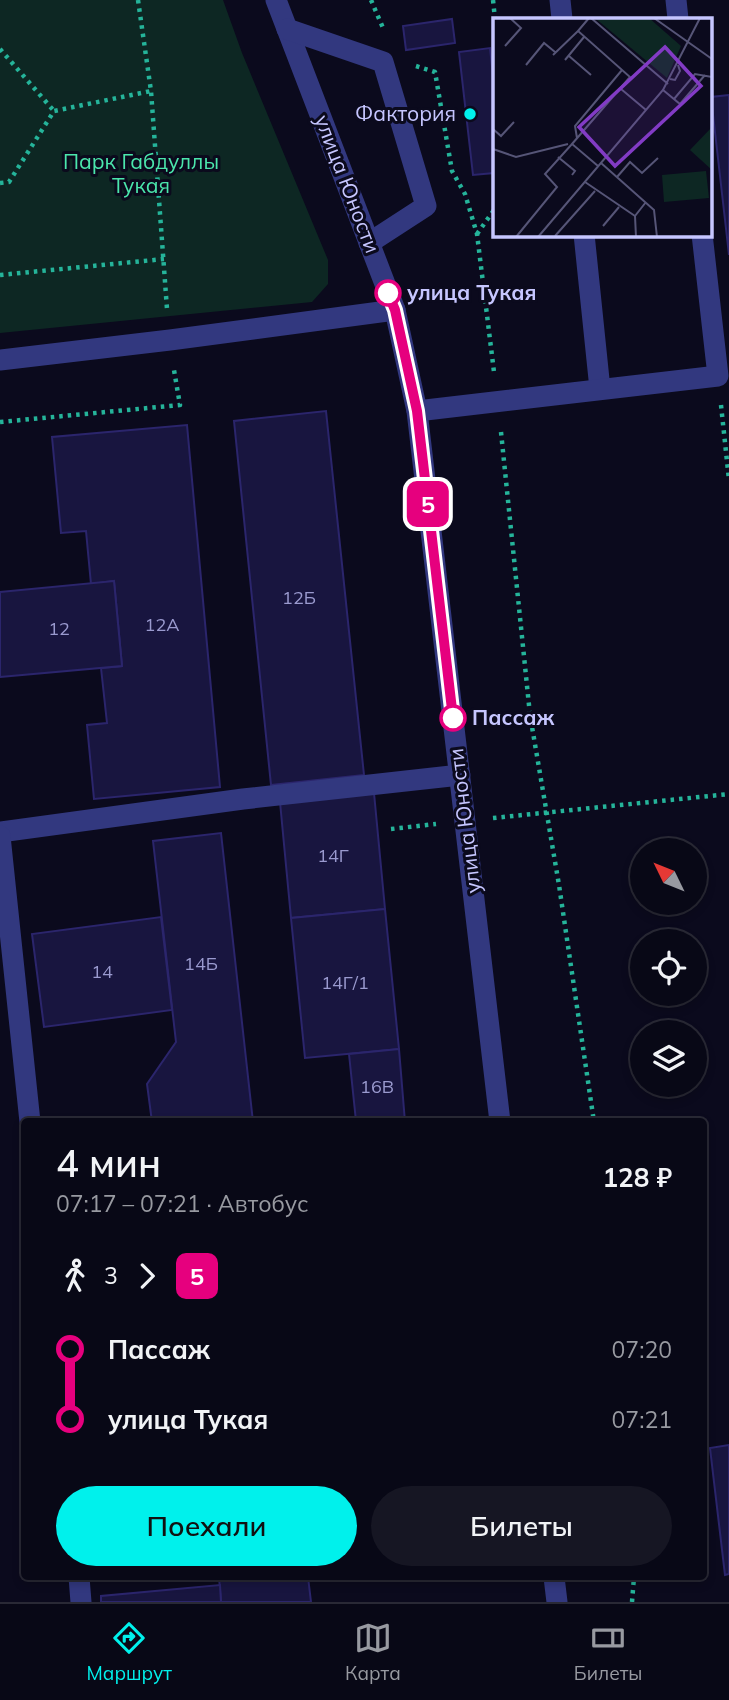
<!DOCTYPE html>
<html lang="ru">
<meta charset="utf-8">
<style>
body{margin:0;font-family:Mulish,sans-serif;background:#161623;color:#f1f3f6;height:100vh;display:flex;flex-direction:column;font-size:26px;white-space:nowrap}
*{box-sizing:border-box;margin:0}
p{font-size:23px;color:#989aa1}
.icon{flex:none;width:38px;height:38px;fill:none;stroke:currentColor;stroke-width:2;stroke-linecap:round;stroke-linejoin:round}
.map{position:relative;flex:1;overflow:hidden}
.details{position:absolute;left:21px;top:1118px;width:686px;height:462px;display:flex;flex-direction:column;background:#080816;border-radius:7px;box-shadow:0 4px 10px #0003,0 0 0 2px #292935}
.details>*{flex:none}
.badge{padding:0 14px;border-radius:10px;font-size:24px;line-height:46px}
.needle{width:46px;rotate:313deg}
.tools{position:absolute;left:630px;top:838px;display:grid;gap:14px}
.tools a{display:grid;place-items:center;width:77px;height:77px;border-radius:50%;background:#080816;box-shadow:0 4px 10px #0003,0 0 0 2px #292935;font-size:35px}
.map>.badge{position:absolute;translate:-50% -50%;box-shadow:0 0 0 4px #fff}
.legs{display:flex;align-items:center;gap:10px;height:77px;padding:0 35px;font-size:23px}
.legs p{margin-inline-start:auto}
.summary{display:flex;align-items:center;justify-content:space-between;height:119px;padding:0 35px}
h1{font-size:38px;font-weight:600;line-height:52px}
.cta{display:flex;gap:14px;margin-top:auto;padding:14px 35px}
.cta a{flex:1;height:80px;border-radius:42px;background:#00f1ec;color:#111;font-size:28px;font-weight:600;line-height:80px;text-align:center}
.cta a+a{background:#161623;color:#f1f3f6}
ul{padding:0 35px;list-style:none}
li{display:flex;align-items:center;gap:24px;height:70px;font-size:26px}
li i{display:grid;place-items:center;width:10px;height:100%;margin:0 9px;background:currentColor}
li i::after{content:'';width:18px;height:18px;margin:-9px;border:5px solid;border-radius:50%;background:#080816}
li p{margin-inline-start:auto}
li:first-child i{background:linear-gradient(#0000 50%,currentColor 0)}
li:last-child i{background:linear-gradient(currentColor 50%,#0000 0)}
.menu{display:flex;justify-content:space-around;align-items:center;height:98px;border-top:2px solid #292935;background:#080816;font-size:19px;color:#989aa1}
.menu a{display:grid;justify-items:center;gap:4px}
.menu .active{color:#00f1ec}
.map>svg:first-child{display:block}
.green{fill:#0d2723}
.building{fill:#18153f;stroke:#2b256c;stroke-width:2}
.lines{fill:none;stroke-linecap:round;stroke-linejoin:round}
.path{stroke:#25b49a;stroke-width:4.5;stroke-dasharray:3.5 5;stroke-linecap:butt}
.minor{stroke:#32387f;stroke-width:21}
.line-1-casing{stroke:#fff;stroke-width:16}
.line-1{stroke:#e6007e;stroke-width:10}
.poi-dot{fill:#00f1ec;stroke:#0b0a1d;stroke-width:2.5}
.stop-1-dot{fill:#fff;stroke:#e6007e;stroke-width:3.5}
.labels{text-anchor:middle;stroke-width:6;stroke-linejoin:round;paint-order:stroke}
.number-label{font-size:18px;fill:#9a9acf}
.poi-label{font-size:21px;fill:#c6c6ff;stroke:#0b0a1d;text-anchor:end}
.park-label{font-size:21px;fill:#4be6ac;stroke:#0b0a1d}
.street-label{font-size:21px;fill:#c6c6ff;stroke:#0b0a1d}
.stop-label{font-size:21px;font-weight:bold;fill:#c6c6ff;stroke:#0b0a1d;text-anchor:start}
.inset-road{fill:none;stroke:#565577;stroke-width:2}
.view{fill:#823bc5;fill-opacity:0.15;stroke:#823bc5;stroke-width:3.5}
.inset-edge{fill:none;stroke:#c6c6ff;stroke-width:3.5}
</style>
<div class="map">
<svg width="729" height="1602" viewBox="0 0 729 1602">
<rect width="100%" height="100%" fill="#0b0a1d"/>
<polygon class="green" points="0,0 223,0 242,53 328,260 328,284 312,302 0,333"/>
<g class="building">
<polygon points="452,19 455,43 406,50 403,26"/>
<polygon points="490,48 494,86 494,173 473,175 459,52"/>
<polygon points="729,95 729,255 711,97"/>
<polygon points="326,411 364,775 271,785 234,421"/>
<polygon points="187,425 220,787 94,799 87,725 107,723 101,668 122,666 114,581 91,584 86,531 61,533 52,437"/>
<polygon points="114,581 122,666 0,677 0,592"/>
<polygon points="374,793 385,909 291,918 280,802"/>
<polygon points="221,833 253,1122 152,1122 147,1084 176,1042 153,841"/>
<polygon points="385,909 399,1049 305,1058 291,918"/>
<polygon points="161,917 172,1010 44,1027 32,934"/>
<polygon points="399,1049 405,1122 347,1122 356,1121 349,1054"/>
<polygon points="729,1445 729,1574 725,1575 710,1448"/>
<polygon points="219,1577 308,1577 311,1602 221,1602"/>
<polygon points="220,1585 221,1602 101,1602 101,1596"/>
</g>
<g class="lines">
<g class="path">
<polyline points="138,0 151,91 167,309"/>
<polyline points="371,0 383,28"/>
<polyline points="493,0 495,19"/>
<polyline points="0,49 54,111"/>
<polyline points="416,66 435,72 452,171 465,194 477,234 494,372"/>
<polyline points="0,183 9,182 54,111 151,91"/>
<polyline points="477,234 494,210"/>
<polyline points="0,275 164,259"/>
<polyline points="721,405 729,480"/>
<polyline points="0,422 180,405 174,370"/>
<polyline points="501,432 530,715 559,885 594,1122"/>
<polyline points="493,818 729,794"/>
<polyline points="391,829 436,824"/>
<polyline points="632,1602 634,1577"/>
</g>
<g class="minor">
<polyline points="276,0 395,310 417,411 500,1122"/>
<polyline points="560,0 562,19"/>
<polyline points="676,0 678,19"/>
<polyline points="287,29 383,62 426,206 369,243"/>
<polyline points="584,234 600,389"/>
<polyline points="0,360 170,340 395,310"/>
<polyline points="417,411 718,376 702,234"/>
<polyline points="0,832 243,799 460,775"/>
<polyline points="0,836 30,1122"/>
<polyline points="79,1577 81,1602"/>
<polyline points="554,1577 557,1602"/>
</g>
</g>
<g class="lines">
<g class="line-1-casing">
<polyline id="line-1" points="388,293 395,310 417,411 453,718"/>
</g>
<use href="#line-1" class="line-1"/>
</g>
<circle class="poi-dot" cx="470" cy="114" r="7"/>
<g class="stop-1-dot">
<circle cx="388" cy="293" r="12"/>
<circle cx="453" cy="718" r="12"/>
</g>
<g class="labels">
<g class="number-label">
<text x="299" y="604">12Б</text>
<text x="162" y="631">12А</text>
<text x="59" y="635">12</text>
<text x="333" y="862">14Г</text>
<text x="201" y="970">14Б</text>
<text x="102" y="978">14</text>
<text x="345" y="989">14Г/1</text>
<text x="377" y="1093">16В</text>
</g>
<g class="poi-label">
<text x="456" y="121">Фактория</text>
</g>
<g class="park-label">
<text x="141" y="169">Парк Габдуллы<tspan x="141" dy="24">Тукая</tspan></text>
</g>
<g class="street-label">
<text transform="translate(347 184) rotate(69)" y="7">улица Юности</text>
<text transform="translate(465 821) rotate(-97)" y="7">улица Юности</text>
</g>
<g class="stop-label">
<text x="407" y="300">улица Тукая</text>
<text x="472" y="725">Пассаж</text>
</g>
</g>
<g transform="translate(493 18)">
<rect width="219" height="219" fill="#0b0a1d"/>
<path d="M102 0H156L188 28 174 60ZM219 109V152L197 132ZM213 153 216 180 171 184 169 157Z" fill="#0d2723"/>
<path class="inset-road" d="M96 0 85 13 137 59 79 126 105 148M98 0 175 66M161 0 219 41M12 28 28 10 17 0M60 37 85 13M76 38 98 57M72 42 91 19M33 47 51 25 62 34M177 61 182 62 187 53 185 47M128 71 153 92M170 72 187 86 212 57M181 81 202 56 219 59M0 111 8 118 21 104M84 120 82 108 129 52M0 131 23 139 75 126M65 139 82 153 79 157M108 145 161 192 164 219M124 159 137 144 149 155 165 140M92 164 142 198M110 208 126 189M62 218 102 173M23 219 64 169 52 156 79 126M45 219 170 72 207 0M143 219 142 198 153 184"/>
<path class="view" d="M172 29 208 68 122 148 86 109Z"/>
<rect width="219" height="219" class="inset-edge"/>
</g>
</svg>
<div class="tools">
<a><svg class="needle" viewBox="-14 -14 28 28"><path d="M0-13l5 13h-10z" fill="#e53935"/><path d="M0 13l5-13h-10z" fill="#989aa1"/></svg></a>
<a><svg class="icon" aria-label="locate" viewBox="0 0 24 24"><circle cx="12" cy="12" r="6"/><path d="M12 2v4M12 18v4M2 12h4M18 12h4"/></svg></a>
<a><svg class="icon" aria-label="layers" viewBox="0 0 24 24"><path d="M12 4l9 5-9 5-9-5zM3 14l9 5 9-5"/></svg></a>
</div>
<b class="badge" style="left:428px;top:504px;background:#e6007e;color:#fff">5</b>
<section class="details">
<div class="summary"><div><h1>4 мин</h1><p>07:17 – 07:21 · Автобус</p></div><b>128 ₽</b></div>
<div class="legs"><svg class="icon" aria-label="walk" viewBox="0 0 24 24"><circle cx="13" cy="4" r="2"/><path d="M13 8l-2 6 4 7M11 14l-3 7M7 12l3-4h3l4 4"/></svg>3<svg class="icon" aria-label="forward" viewBox="0 0 24 24"><path d="M9 5l7 7-7 7"/></svg><b class="badge" style="background:#e6007e;color:#fff">5</b></div>
<ul>
<li><i style="color:#e6007e"></i><b>Пассаж</b><p>07:20</p></li>
<li><i style="color:#e6007e"></i><b>улица Тукая</b><p>07:21</p></li>
</ul>
<div class="cta"><a>Поехали</a><a>Билеты</a></div>
</section>
</div>
<nav class="menu">
<a class="active"><svg class="icon" aria-label="directions" viewBox="0 0 24 24"><path d="M12 3l9 9-9 9-9-9zM9 14v-3h6M13 9l2 2-2 2"/></svg>Маршрут</a>
<a><svg class="icon" aria-label="map" viewBox="0 0 24 24"><path d="M3 6l6-2 6 2 6-2v14l-6 2-6-2-6 2zM9 4v14M15 6v14"/></svg>Карта</a>
<a><svg class="icon" aria-label="tickets" viewBox="0 0 24 24"><path d="M3 7h18v10H3zM15 7v10"/></svg>Билеты</a>
</nav>
